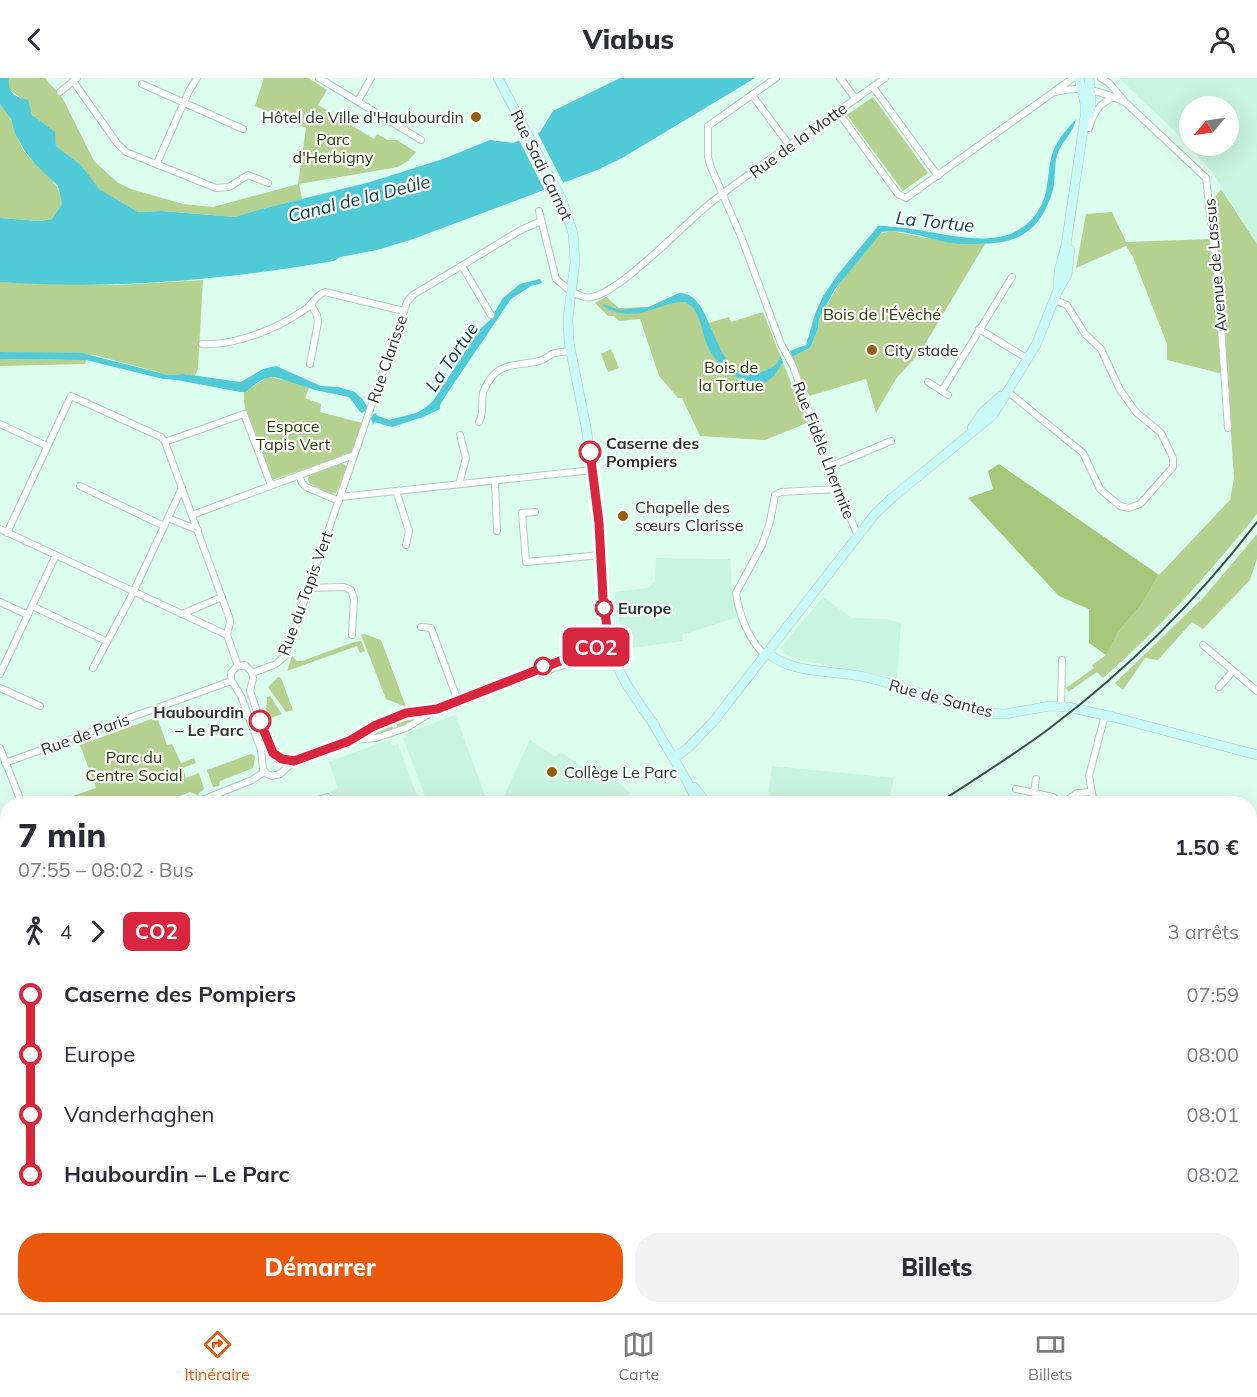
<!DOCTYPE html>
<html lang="fr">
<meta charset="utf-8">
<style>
body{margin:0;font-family:Mulish,sans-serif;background:#f2f2f3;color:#2b2b33;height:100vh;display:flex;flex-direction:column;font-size:22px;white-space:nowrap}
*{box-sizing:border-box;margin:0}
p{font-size:20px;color:#7c7c81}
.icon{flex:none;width:33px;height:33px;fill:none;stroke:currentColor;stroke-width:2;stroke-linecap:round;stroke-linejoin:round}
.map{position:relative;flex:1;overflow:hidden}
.drawer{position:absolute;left:0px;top:718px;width:1257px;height:518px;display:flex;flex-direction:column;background:#fff;border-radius:24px 24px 0 0;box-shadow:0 6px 24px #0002}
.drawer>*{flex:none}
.badge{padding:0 12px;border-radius:9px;font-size:21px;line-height:39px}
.needle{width:39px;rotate:241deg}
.buttons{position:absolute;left:1179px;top:18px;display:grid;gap:12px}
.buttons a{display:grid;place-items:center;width:60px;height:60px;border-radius:50%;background:#fff;box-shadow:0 6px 24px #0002;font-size:30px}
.map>.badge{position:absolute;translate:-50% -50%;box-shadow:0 0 0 3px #fff}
.legs{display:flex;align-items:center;gap:9px;height:66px;padding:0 18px;font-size:20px}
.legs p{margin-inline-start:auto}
.headline{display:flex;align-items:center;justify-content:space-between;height:102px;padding:0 18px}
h1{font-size:33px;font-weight:800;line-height:45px}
.action{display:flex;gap:12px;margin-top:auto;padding:12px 18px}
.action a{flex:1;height:69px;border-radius:24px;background:#ea580c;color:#fff;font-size:24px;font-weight:800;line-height:69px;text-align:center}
.action a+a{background:#f2f2f3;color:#2b2b33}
ul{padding:0 18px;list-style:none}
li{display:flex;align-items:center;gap:21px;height:60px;font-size:22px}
li i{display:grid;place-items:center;width:9px;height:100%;margin:0 8px;background:currentColor}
li i::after{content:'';width:15px;height:15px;margin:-8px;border:4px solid;border-radius:50%;background:#fff}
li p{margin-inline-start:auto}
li:first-child i{background:linear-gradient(#0000 50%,currentColor 0)}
li:last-child i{background:linear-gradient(currentColor 50%,#0000 0)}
header{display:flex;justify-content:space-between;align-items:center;height:78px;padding:0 18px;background:#fff;font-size:27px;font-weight:800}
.tabs{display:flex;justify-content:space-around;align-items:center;height:84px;border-top:2px solid #e1e1e2;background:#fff;font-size:16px;color:#7c7c81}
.tabs a{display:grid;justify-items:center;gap:3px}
.tabs .current{color:#ea580c}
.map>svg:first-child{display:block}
.built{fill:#c9f4e0;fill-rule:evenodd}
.green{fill:#b5d190}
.forest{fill:#a6c77a}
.water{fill:#51cad7}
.pier{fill:#dbfeee}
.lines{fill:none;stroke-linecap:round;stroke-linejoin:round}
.street-casing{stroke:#accebf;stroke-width:8}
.secondary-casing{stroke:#accebf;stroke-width:10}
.street{stroke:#fff;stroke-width:6}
.secondary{stroke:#cafaf6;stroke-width:9}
.rail{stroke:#3f4f48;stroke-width:2}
.line-1-casing{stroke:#fff;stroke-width:14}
.line-1{stroke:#d7263d;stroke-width:9}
.poi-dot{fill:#935f13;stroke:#fff;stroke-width:2}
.stop-1-dot{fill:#fff;stroke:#d7263d;stroke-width:3}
.labels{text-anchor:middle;stroke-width:4.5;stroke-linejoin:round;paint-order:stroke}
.poi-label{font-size:16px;fill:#27342e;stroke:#fff;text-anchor:start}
.park-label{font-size:16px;fill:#263900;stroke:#fff}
.street-label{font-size:16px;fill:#27342e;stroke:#fff}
.stop-label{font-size:16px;font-weight:bold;fill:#27342e;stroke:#fff;text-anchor:start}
.water-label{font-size:18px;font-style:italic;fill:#084147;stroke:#fff}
</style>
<header><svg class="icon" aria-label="back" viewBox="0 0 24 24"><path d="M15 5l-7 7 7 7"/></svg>Viabus<svg class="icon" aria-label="person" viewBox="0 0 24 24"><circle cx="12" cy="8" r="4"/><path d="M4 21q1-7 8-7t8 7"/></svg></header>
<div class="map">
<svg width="1257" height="1235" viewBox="0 0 1257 1235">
<rect width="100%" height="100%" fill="#dbfeee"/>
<g class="built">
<path d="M1119 0H1257V166L1212 94 1182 60ZM1190 28H1228V68H1190Z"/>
<polygon points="656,480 730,481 732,511 738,539 682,557 683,563 624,571 614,514 648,510 655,503"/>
<polygon points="823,519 852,540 887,541 901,545 897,600 799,582 785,576 781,570"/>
<polygon points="455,637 461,652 488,726 428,726 403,660 406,659 405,656"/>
<polygon points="390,661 392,668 398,666 420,726 334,726 330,714 338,710 329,684"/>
<polygon points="530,662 556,679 561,674 592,696 599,686 630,715 618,726 500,726"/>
<polygon points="772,688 894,700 888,726 767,726"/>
</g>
<g class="green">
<path d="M9 0H45L63 21 94 83 118 105 131 111 183 126 213 129 298 106 306 50 255 28 264 0H308L327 12 318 27 374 61 377 56 388 62H397L416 74 408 83 398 89 299 106 302 121 254 133 235 139 162 133 138 134 98 111 81 87 56 68C56 51 40 46 31 35 28 31 26 26 23 22 14 12 8 18 9 0Z"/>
<polygon points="873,19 928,95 903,113 847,37"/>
<path d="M0 26C4 31 9 36 11 42 16 52 18 63 24 73 39 94 59 99 62 126L52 141 40 143 0 140Z"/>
<path d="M1221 111 1257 166V436C1210 494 1160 551 1103 600L1097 594 1068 614 1066 610 1094 590 1092 587 1106 577 1119 553 1141 527 1159 497 1230 422 1234 400 1227 297 1167 282V266L1133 179 1126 168 1076 190 1086 136 1112 134 1126 164 1209 161 1217 156 1215 119Z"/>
<polygon points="891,153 948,164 985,166 921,273 896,301 876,335 866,301 809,318 792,279 810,270 818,251 819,241 839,206 879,156"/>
<polygon points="203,202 198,290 195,298 183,296 168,297 95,277 0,274 0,204 117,207"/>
<path d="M680 215C698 218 702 231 708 245L729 239 731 244 763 234 807 345 765 362 700 358 682 320H678L659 298 640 241 619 243 614 238H608L595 225 606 219 619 230 649 229Z"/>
<polygon points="611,271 619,290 608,294 601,276"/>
<polygon points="0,281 86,282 85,286 0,288"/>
<path d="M268 299 290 303 309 310 305 320 321 326 320 334 362 345 352 375 272 402C261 375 243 344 244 314Z"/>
<polygon points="340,384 346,388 346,391 336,415 330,416 309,405 308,401 310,395"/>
<polygon points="1257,456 1257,481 1250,502 1203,551 1192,544 1158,582 1145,580 1123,612 1115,605 1204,519"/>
<polygon points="364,556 381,562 406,629 386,621 361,557"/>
<polygon points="361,563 365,573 360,575 357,568 287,593 292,578 297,583 302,583 354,564"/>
<polygon points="278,599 281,600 293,632 286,634 268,609"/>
<polygon points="270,618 282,636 268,641 266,635 267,619"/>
<polygon points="422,635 421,639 398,651 395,642 414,636"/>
<polygon points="157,639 167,667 172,666 181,685 194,680 196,685 183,690 186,700 199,695 204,711 197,717 190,714 158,726 50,726 96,710 80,667"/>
<polygon points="390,644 394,652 380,657 366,658 367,655"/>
<polygon points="251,676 254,677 255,680 253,690 220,703 219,708 213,709 207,692"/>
<polygon points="1046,1229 1095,1229 1107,1235 1045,1235"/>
</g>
<polygon class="forest" points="999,386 1159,497 1141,527 1119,553 1106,577 1089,565 1089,531 1059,518 968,420 993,411 988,393"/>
<g class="water">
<path d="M0 0H9C8 15 14 19 28 22L32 37 55 54 56 68 81 87 99 111 138 134 162 133 235 139 254 133 370 104 443 81 490 62 513 65 540 54 553 33 620 0H755L622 80 597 92 413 161 377 172 340 179 334 183C223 202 112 212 0 204V140L40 143 52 141 62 126 58 108 35 86 24 72 15 55 11 41 0 26Z"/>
<path d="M1076 41C1073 57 1059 65 1056 82 1054 94 1056 106 1051 118 1038 156 1015 166 977 166 965 166 953 166 941 163 922 159 902 151 882 154L835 211 819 241 818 251 810 270 792 279 790 273 806 267 815 236 823 218 839 195 878 148C884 147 889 149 895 149 941 152 1007 181 1038 133 1049 116 1047 99 1051 80 1055 64 1065 53 1076 41Z"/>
<polygon points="540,201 542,205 531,208 511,221 446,317 440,327 440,331 423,339 392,349 374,344 373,347 371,341 373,336 377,335 376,337 389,342 416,335 425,330 433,323 479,252 490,242 503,220 520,206"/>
<path d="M679 215C718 214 710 313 764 293 772 290 778 287 780 278L783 284 774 298 765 305 762 312 760 311 761 305C739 305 718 289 708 269 701 254 702 234 686 224 660 223 643 243 613 233 608 231 605 230 602 226L620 232 649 229Z"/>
<path d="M0 274 82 275 168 297 183 296 241 304 263 291 276 288 321 308 338 309 355 314 363 322 368 330 366 333 361 335 349 319 315 312 275 299C263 299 255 306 246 314H240L177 302 163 301 86 282 0 281Z"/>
</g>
<polygon class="pier" points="536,52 565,108 546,115 518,60"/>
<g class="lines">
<g class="street-casing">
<g id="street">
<polyline points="319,0 421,62"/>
<polyline points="776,0 708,48 708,79 710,87 742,161 781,266 793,288 829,389 858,458"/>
<polyline points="840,0 856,21"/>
<polyline points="1101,0 1109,5 1125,24 1206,100 1218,205 1228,350"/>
<polyline points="73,3 117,65 126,74 216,110 229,109 248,97 268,105"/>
<polyline points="142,6 243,51"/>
<polyline points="873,9 938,98"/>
<polyline points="60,14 77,0"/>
<path d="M1056 14C1080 7 1102 13 1124 24"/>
<polyline points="752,17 790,68"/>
<polyline points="358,23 371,0"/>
<polyline points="838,34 898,116 906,120 1073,0"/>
<path d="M1089 50C1093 35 1100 24 1115 19"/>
<polyline points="157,85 189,13 197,0"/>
<path d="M539 133 556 201C565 209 580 222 592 219 621 214 686 144 713 123 769 80 828 41 885 0"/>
<polyline points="462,188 491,237"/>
<polyline points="979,251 1028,281"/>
<path d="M202 266C235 268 277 251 304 232 313 227 315 217 325 214L404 233"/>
<polyline points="310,286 318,244 317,237 311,227"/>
<polyline points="928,304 948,317"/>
<polyline points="942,313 1012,199"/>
<polyline points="1007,313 1083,375 1100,411 1120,428 1129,430 1140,426 1173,389 1173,380 1161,355 1136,334 1120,312 1101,271 1085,256 1067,227 1055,222"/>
<path d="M479 344C485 334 480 322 484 312 497 282 515 289 539 283 544 282 547 279 552 276 557 274 564 274 570 273"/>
<polyline points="0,346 47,368"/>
<polyline points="165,364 229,539 230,544 227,557"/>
<polyline points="829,389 891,363"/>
<polyline points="299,397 302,405 306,409 339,423"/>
<polyline points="495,403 497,453"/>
<polyline points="459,406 466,380 460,357"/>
<polyline points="80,408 164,448"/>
<polyline points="396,413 409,453 406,467"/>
<polyline points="340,419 593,392"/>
<polyline points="535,434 522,435 526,484 601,477"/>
<polyline points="192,437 354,377"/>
<polyline points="168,440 198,452"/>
<polyline points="0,451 227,557"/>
<polyline points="7,455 71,318 161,359 165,364 244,336 271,407"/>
<polyline points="308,510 344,509 351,512 354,521 352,557"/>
<polyline points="0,524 28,537"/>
<polyline points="32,528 106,563"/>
<polyline points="182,536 222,519"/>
<polyline points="421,549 431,550 458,623"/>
<polyline points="227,557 238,588"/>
<polyline points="1203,567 1257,613"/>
<path d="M766 578C749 563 739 537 736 515L762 467 770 444 775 417 781 414 838 411"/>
<polyline points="93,590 131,519 182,410"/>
<polyline points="252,595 276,586 285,578 407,224 413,217 521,152 541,143"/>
<polyline points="0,596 56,477"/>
<polyline points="515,602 617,571"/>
<polyline points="1219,609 1233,593"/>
<polyline points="0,610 40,628"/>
<polyline points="1061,628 1062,582"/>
<polyline points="353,662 376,660 406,650 437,631 614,562"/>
<polyline points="0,670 22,726"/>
<polyline points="294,683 285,682 275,676 268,666 250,613 253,600 252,594 245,587 236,589 231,595 231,602 241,618 261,672 263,691 267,696 272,698 280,696 294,683 349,663 377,647 410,634 437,631"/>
<polyline points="5,685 231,603"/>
<polyline points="1016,711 1053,719 1062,726 1077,715 1091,714"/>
<polyline points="1034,715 1036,701"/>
<polyline points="192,726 252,702 264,694"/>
<polyline points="307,726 327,719 329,726"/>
<polyline points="1094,726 1089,698 1105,637"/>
<polyline points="1250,818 1257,821"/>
<polyline points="1250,957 1257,941"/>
<polyline points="0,982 8,968"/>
<polyline points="746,1228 747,1235"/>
<polyline points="997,1228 1014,1233"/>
<polyline points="945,1235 946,1228"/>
</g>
</g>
<g class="secondary-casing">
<g id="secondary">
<path d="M498 0 561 120 573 155 575 184 568 240 569 264 586 349 596 417 606 553C612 590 634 618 655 648"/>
<polyline points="1089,0 1091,20 1090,36"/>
<polyline points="1058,212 1067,197 1070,172"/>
<polyline points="972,350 982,335 1001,318"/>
<path d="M768 575C793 597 835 592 865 599 906 609 945 624 985 635L1005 636 1050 628 1068 629 1113 639 1257 677"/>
<polyline points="652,644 688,705 693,715 695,726"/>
<polyline points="674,680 688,670 713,644 875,436 893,419 993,337 1036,267 1058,212 1059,193 1066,167 1085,39 1085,26 1079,0"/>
<polyline points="694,709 707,726"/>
<polyline points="0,879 8,880"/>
<polyline points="1250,1201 1257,1205"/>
<polyline points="860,1228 869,1235"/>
<polyline points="559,1235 561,1228"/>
<polyline points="892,1235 895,1228"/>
</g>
</g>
<use href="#street" class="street"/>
<use href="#secondary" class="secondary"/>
<g class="rail">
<path d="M937 726C975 701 1014 677 1050 650 1128 591 1198 521 1257 444"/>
<polyline points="0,868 8,869"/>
</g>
</g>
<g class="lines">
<g class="line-1-casing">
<polyline id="line-1" points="260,643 273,675 282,681 294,683 349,663 374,648 406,635 437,631 609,564 603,520 599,445 590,374"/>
</g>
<use href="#line-1" class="line-1"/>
</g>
<g class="poi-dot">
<circle cx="476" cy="39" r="6"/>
<circle cx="872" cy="272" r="6"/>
<circle cx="623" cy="438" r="6"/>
<circle cx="552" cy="694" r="6"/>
</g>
<g class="stop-1-dot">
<circle cx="590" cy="374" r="10"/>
<circle cx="604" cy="530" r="8"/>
<circle cx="543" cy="588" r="8"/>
<circle cx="260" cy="643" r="10"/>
</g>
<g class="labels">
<g class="poi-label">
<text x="464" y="45" text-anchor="end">Hôtel de Ville d'Haubourdin</text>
<text x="884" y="278">City stade</text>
<text x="635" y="435">Chapelle des<tspan x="635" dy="18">sœurs Clarisse</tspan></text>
<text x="564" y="700">Collège Le Parc</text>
</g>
<g class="park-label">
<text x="333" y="67">Parc<tspan x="333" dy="18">d'Herbigny</tspan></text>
<text x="882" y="242">Bois de l'Évêché</text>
<text x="731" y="295">Bois de<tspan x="731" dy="18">la Tortue</tspan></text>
<text x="293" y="354">Espace<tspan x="293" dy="18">Tapis Vert</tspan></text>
<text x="134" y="685">Parc du<tspan x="134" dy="18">Centre Social</tspan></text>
</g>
<g class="street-label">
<text transform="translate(798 62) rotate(-36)" y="6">Rue de la Motte</text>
<text transform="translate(542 87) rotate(64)" y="6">Rue Sadi Carnot</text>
<text transform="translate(1215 187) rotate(-95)" y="6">Avenue de Lassus</text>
<text transform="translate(387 281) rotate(-71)" y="6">Rue Clarisse</text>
<text transform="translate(824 372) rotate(69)" y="6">Rue Fidèle Lhermite</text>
<text transform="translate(305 515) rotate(-70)" y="6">Rue du Tapis Vert</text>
<text transform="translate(941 620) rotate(15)" y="6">Rue de Santes</text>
<text transform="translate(85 656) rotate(-20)" y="6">Rue de Paris</text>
</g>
<g class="stop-label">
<text x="606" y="371">Caserne des<tspan x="606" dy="18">Pompiers</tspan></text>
<text x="618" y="536">Europe</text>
<text x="244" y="640" text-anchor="end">Haubourdin<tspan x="244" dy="18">– Le Parc</tspan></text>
</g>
<g class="water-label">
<text transform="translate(359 121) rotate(-14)" y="6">Canal de la Deûle</text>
<text transform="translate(935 144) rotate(6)" y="6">La Tortue</text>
<text transform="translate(452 279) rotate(-56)" y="6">La Tortue</text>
</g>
</g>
</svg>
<div class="buttons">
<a><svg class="needle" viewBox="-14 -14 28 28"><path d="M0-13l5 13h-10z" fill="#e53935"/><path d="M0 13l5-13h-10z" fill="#7c7c81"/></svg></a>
</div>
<b class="badge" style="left:596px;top:569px;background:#d7263d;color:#fff">CO2</b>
<section class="drawer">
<div class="headline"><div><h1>7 min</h1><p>07:55 – 08:02 · Bus</p></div><b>1.50 €</b></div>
<div class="legs"><svg class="icon" aria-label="walk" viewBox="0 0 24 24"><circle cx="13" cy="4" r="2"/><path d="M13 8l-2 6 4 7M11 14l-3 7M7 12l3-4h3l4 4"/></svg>4<svg class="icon" aria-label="forward" viewBox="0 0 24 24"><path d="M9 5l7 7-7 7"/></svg><b class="badge" style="background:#d7263d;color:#fff">CO2</b><p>3 arrêts</p></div>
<ul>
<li><i style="color:#d7263d"></i><b>Caserne des Pompiers</b><p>07:59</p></li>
<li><i style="color:#d7263d"></i><span>Europe</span><p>08:00</p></li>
<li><i style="color:#d7263d"></i><span>Vanderhaghen</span><p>08:01</p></li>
<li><i style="color:#d7263d"></i><b>Haubourdin – Le Parc</b><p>08:02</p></li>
</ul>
<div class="action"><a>Démarrer</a><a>Billets</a></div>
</section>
</div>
<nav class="tabs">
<a class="current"><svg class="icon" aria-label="directions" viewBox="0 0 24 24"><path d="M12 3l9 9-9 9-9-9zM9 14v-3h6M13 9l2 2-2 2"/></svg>Itinéraire</a>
<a><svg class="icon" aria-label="map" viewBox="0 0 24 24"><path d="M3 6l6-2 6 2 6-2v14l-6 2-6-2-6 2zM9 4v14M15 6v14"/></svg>Carte</a>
<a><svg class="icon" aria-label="tickets" viewBox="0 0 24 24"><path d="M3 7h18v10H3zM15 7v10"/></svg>Billets</a>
</nav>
